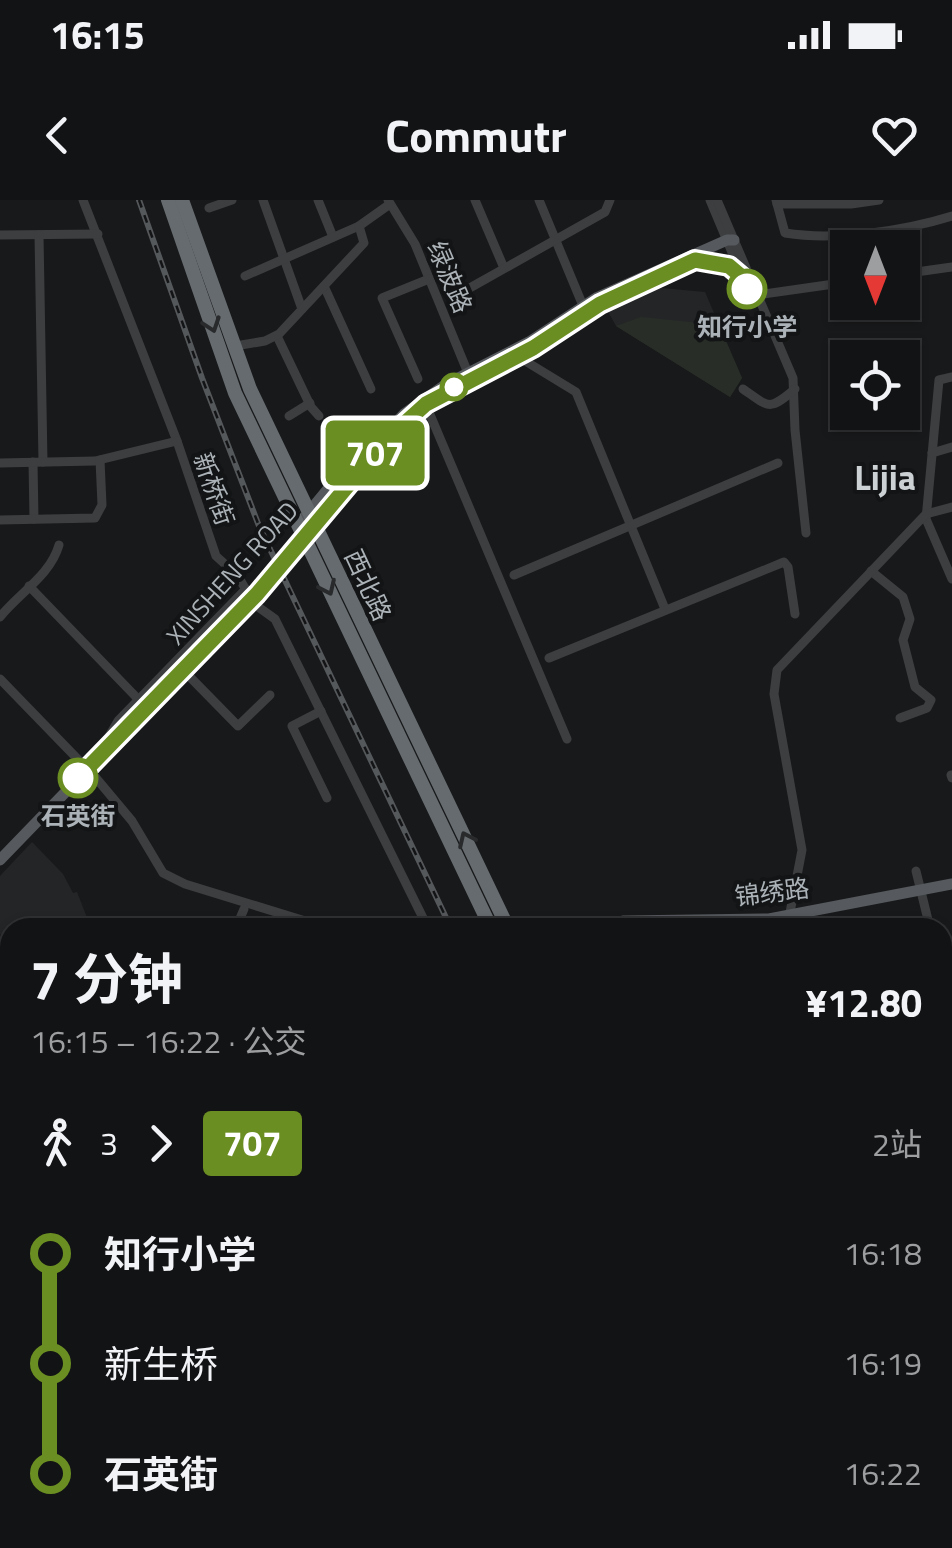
<!DOCTYPE html>
<html lang="zh">
<meta charset="utf-8">
<style>
body{margin:0;font-family:"Titillium Web","Noto Sans SC",sans-serif;background:#1f2022;color:#f1f3f6;height:100vh;display:flex;flex-direction:column;font-size:38px;white-space:nowrap}
*{box-sizing:border-box;margin:0}
p{font-size:32px;color:#9c9ea0}
.icon{flex:none;width:55px;height:55px;fill:none;stroke:currentColor;stroke-width:2;stroke-linecap:round;stroke-linejoin:round}
.map{position:relative;flex:1;overflow:hidden}
.details{position:absolute;left:0px;top:718px;width:952px;height:632px;display:flex;flex-direction:column;background:#121314;border-radius:30px 30px 0 0;box-shadow:0 2px 8px #0004,0 0 0 2px #313234}
.details>*{flex:none}
.badge{padding:0 20px;border-radius:8px;font-size:35px;line-height:65px}
.needle{width:65px;rotate:180deg}
.controls{position:absolute;left:830px;top:30px;display:grid;gap:20px}
.controls a{display:grid;place-items:center;width:90px;height:90px;border-radius:0px;background:#121314;box-shadow:0 2px 8px #0004,0 0 0 2px #313234;font-size:50px}
.map>.badge{position:absolute;translate:-50% -50%;box-shadow:0 0 0 5px #fff}
.legs{display:flex;align-items:center;gap:15px;height:110px;padding:0 30px;font-size:32px}
.legs p{margin-inline-start:auto}
.head{display:flex;align-items:center;justify-content:space-between;height:170px;padding:0 30px}
h1{font-size:55px;font-weight:700;line-height:75px}
ul{padding:0 30px;list-style:none}
li{display:flex;align-items:center;gap:35px;height:110px;font-size:38px}
li i{display:grid;place-items:center;width:15px;height:100%;margin:0 12px;background:currentColor}
li i::after{content:'';width:25px;height:25px;margin:-12px;border:8px solid;border-radius:50%;background:#121314}
li p{margin-inline-start:auto}
li:first-child i{background:linear-gradient(#0000 50%,currentColor 0)}
li:last-child i{background:linear-gradient(currentColor 50%,#0000 0)}
.status{display:flex;justify-content:space-between;align-items:center;height:70px;padding:0 50px;background:#121314;direction:ltr}
.status svg{height:28px;fill:currentColor}
header{display:flex;justify-content:space-between;align-items:center;height:130px;padding:0 30px;background:#121314;font-size:45px;font-weight:700}
.map>svg:first-child{display:block}
.built{fill:#242527}
.green{fill:#282e27}
.lines{fill:none;stroke-linecap:round;stroke-linejoin:round}
.minor{stroke:#3c3e40;stroke-width:9}
.major{stroke:#56595d;stroke-width:11}
.highway{stroke:#666b6f;stroke-width:14}
.rail-casing{stroke:#55585b;stroke-width:6}
.rail{stroke:#131415;stroke-width:2.5;stroke-dasharray:8;stroke-linecap:butt}
.major-bridge{stroke:#56595d;stroke-width:11}
.oneway{stroke:#282a2c}
.line-1-casing{stroke:#fff;stroke-width:22}
.line-1{stroke:#6b8e23;stroke-width:15}
.stop-1-dot{fill:#fff;stroke:#6b8e23;stroke-width:5}
.labels{text-anchor:middle;stroke-width:8;stroke-linejoin:round;paint-order:stroke}
.street-label{font-size:25px;fill:#acb3b8;stroke:#131415}
.stop-label{font-size:25px;font-weight:bold;fill:#acb3b8;stroke:#131415}
.district-label{font-size:35px;font-weight:bold;fill:#ccd1d4;stroke:#131415}
</style>
<div class="status"><b>16:15</b><svg viewBox="0 0 49 12"><path d="M0 12V9h3v3zM5 12V6h3v6zM10 12V3h3v9zM15 12V0h3v12zM26 1h20v11H26zM47 4h2v5h-2z"/></svg></div>
<header><svg class="icon" aria-label="back" viewBox="0 0 24 24"><path d="M15 5l-7 7 7 7"/></svg>Commutr<svg class="icon" aria-label="heart" viewBox="0 0 24 24"><path d="M12 20l-8-8c-3-5 5-10 8-4 3-6 11-1 8 4z"/></svg></header>
<div class="map">
<svg width="952" height="1348" viewBox="0 0 952 1348">
<rect width="100%" height="100%" fill="#18191a"/>
<g class="built">
<polygon points="662,88 705,92 742,178 730,197 616,126 605,106 637,90"/>
<polygon points="32,642 63,674 73,693 77,692 88,720 95,727 10,728 10,744 0,734 0,676"/>
<polygon points="10,1030 10,1201 0,1197 0,1036"/>
</g>
<g class="green">
<polygon points="641,117 719,125 742,178 730,197 616,126"/>
<polygon points="633,1340 679,1340 696,1348 635,1348 632,1347"/>
</g>
<g class="lines">
<g class="minor">
<polyline points="83,0 177,241 216,356 238,376 254,404 275,419 428,728"/>
<polyline points="263,0 302,109"/>
<polyline points="318,0 333,37"/>
<polyline points="388,0 415,44 468,173"/>
<polyline points="475,0 504,68"/>
<polyline points="539,0 586,113"/>
<polyline points="710,0 752,100"/>
<polyline points="717,0 793,178 795,230 806,333"/>
<path d="M776 0 785 33C835 41 904 31 952 16"/>
<polyline points="777,4 851,4 879,0"/>
<polyline points="209,8 232,0"/>
<polyline points="0,35 98,34"/>
<polyline points="39,35 43,262"/>
<polyline points="902,74 952,67"/>
<polyline points="245,76 359,26 390,4"/>
<polyline points="324,86 371,189"/>
<polyline points="459,94 605,12 610,0"/>
<polyline points="753,99 757,95 848,82"/>
<polyline points="277,136 311,207 319,216"/>
<polyline points="235,146 265,141 279,134 364,43 359,26"/>
<polyline points="517,156 576,192 665,409"/>
<polyline points="952,177 939,180 926,319 952,379"/>
<polyline points="418,179 382,98 429,79"/>
<path d="M743 189C770 208 769 211 795 189"/>
<polyline points="426,205 567,539"/>
<polyline points="289,216 310,203"/>
<polyline points="932,253 952,247"/>
<polyline points="33,262 34,319"/>
<polyline points="0,263 95,261 177,241"/>
<polyline points="0,320 95,318 102,305 100,260"/>
<polyline points="871,371 903,397 910,419 903,440 915,487 931,500 927,508 900,518"/>
<polyline points="514,375 778,263"/>
<polyline points="29,386 139,500"/>
<path d="M0 417C20 392 50 376 59 345"/>
<polyline points="549,458 784,362 788,367 795,414"/>
<polyline points="187,474 238,526 270,495"/>
<polyline points="0,479 96,578 132,621 163,673 185,684 328,728"/>
<polyline points="321,511 292,526 327,598"/>
<polyline points="105,543 118,521 246,389"/>
<polyline points="951,575 952,578"/>
<polyline points="916,671 930,728"/>
<polyline points="236,728 244,709"/>
<polyline points="787,728 802,650 774,494 777,470 926,314 952,307"/>
<polyline points="0,786 10,786"/>
<polyline points="942,859 952,966"/>
<polyline points="942,1002 952,972"/>
<polyline points="0,1033 10,1027"/>
<polyline points="942,1120 952,1120"/>
<polyline points="0,1208 10,1208"/>
<polyline points="942,1227 952,1230"/>
<polyline points="0,1257 10,1257"/>
<polyline points="0,1320 10,1321"/>
<polyline points="289,1340 290,1348"/>
<polyline points="92,1348 93,1340"/>
<polyline points="136,1348 137,1340"/>
<polyline points="757,1348 758,1340"/>
</g>
<g class="major">
<polyline points="695,60 719,62 742,77"/>
<polyline points="364,255 404,214 445,185 529,142 596,98 727,40 734,40"/>
<polyline points="360,280 426,205"/>
<polyline points="304,318 365,244"/>
<polyline points="0,660 196,457"/>
<polyline points="596,728 623,721 769,719 952,684"/>
<polyline points="0,916 10,926"/>
<polyline points="0,949 10,958"/>
<polyline points="357,1348 404,1340"/>
<polyline points="612,1348 614,1340"/>
<polyline points="621,1348 623,1340"/>
</g>
<g class="highway">
<polyline points="168,0 235,193 491,728"/>
<polyline points="182,0 250,189 508,728"/>
<polyline points="404,1340 412,1347"/>
<polyline points="464,1340 498,1348"/>
<polyline points="501,1340 535,1348"/>
<polyline points="530,1340 564,1348"/>
<polyline points="562,1340 596,1348"/>
<polyline points="689,1340 707,1348"/>
<polyline points="709,1340 724,1348"/>
</g>
<g class="rail-casing">
<g id="rail">
<polyline points="139,0 202,178 259,326 451,728"/>
<polyline points="557,1348 560,1340"/>
</g>
</g>
<use href="#rail" class="rail"/>
<g class="major-bridge">
<polyline points="196,457 257,394 370,259"/>
<polyline points="419,1340 422,1348"/>
<polyline points="430,1340 433,1348"/>
</g>
</g>
<defs><path id="oneway-chevron" d="M-2-3.5L2.5 0L-2 3.5" fill="none" stroke-width="1.6" stroke-linecap="round" stroke-linejoin="round" transform="scale(2.5)"/></defs>
<g class="oneway">
<use href="#oneway-chevron" transform="translate(212 125) rotate(71)"/>
<use href="#oneway-chevron" transform="translate(328 388) rotate(65)"/>
<use href="#oneway-chevron" transform="translate(466 639) rotate(-115)"/>
</g>
<g class="lines">
<g class="line-1-casing">
<polyline id="line-1" points="78,578 257,394 386,240 426,204 533,148 600,104 695,60 729,66 742,77 747,89"/>
</g>
<use href="#line-1" class="line-1"/>
</g>
<g class="stop-1-dot">
<circle cx="747" cy="89" r="18"/>
<circle cx="454" cy="187" r="12"/>
<circle cx="78" cy="578" r="18"/>
</g>
<g class="labels">
<g class="street-label">
<text transform="translate(450 77) rotate(67)" y="9">绿波路</text>
<text transform="translate(214 289) rotate(71)" y="9">新桥街</text>
<text transform="translate(232 373) rotate(-48)" y="9">XINSHENG ROAD</text>
<text transform="translate(368 385) rotate(65)" y="9">西北路</text>
<text transform="translate(772 692) rotate(-7)" y="9">锦绣路</text>
</g>
<g class="stop-label">
<text x="747" y="136">知行小学</text>
<text x="78" y="625">石英街</text>
</g>
<g class="district-label">
<text x="885" y="290">Lijia</text>
</g>
</g>
</svg>
<div class="controls">
<a><svg class="needle" viewBox="-14 -14 28 28"><path d="M0-13l5 13h-10z" fill="#e53935"/><path d="M0 13l5-13h-10z" fill="#9c9ea0"/></svg></a>
<a><svg class="icon" aria-label="locate" viewBox="0 0 24 24"><circle cx="12" cy="12" r="6"/><path d="M12 2v4M12 18v4M2 12h4M18 12h4"/></svg></a>
</div>
<b class="badge" style="left:375px;top:253px;background:#6b8e23;color:#fff">707</b>
<section class="details">
<div class="head"><div><h1>7 分钟</h1><p>16:15 – 16:22 · 公交</p></div><b>¥12.80</b></div>
<div class="legs"><svg class="icon" aria-label="walk" viewBox="0 0 24 24"><circle cx="13" cy="4" r="2"/><path d="M13 8l-2 6 4 7M11 14l-3 7M7 12l3-4h3l4 4"/></svg>3<svg class="icon" aria-label="forward" viewBox="0 0 24 24"><path d="M9 5l7 7-7 7"/></svg><b class="badge" style="background:#6b8e23;color:#fff">707</b><p>2站</p></div>
<ul>
<li><i style="color:#6b8e23"></i><b>知行小学</b><p>16:18</p></li>
<li><i style="color:#6b8e23"></i><span>新生桥</span><p>16:19</p></li>
<li><i style="color:#6b8e23"></i><b>石英街</b><p>16:22</p></li>
</ul>
</section>
</div>
